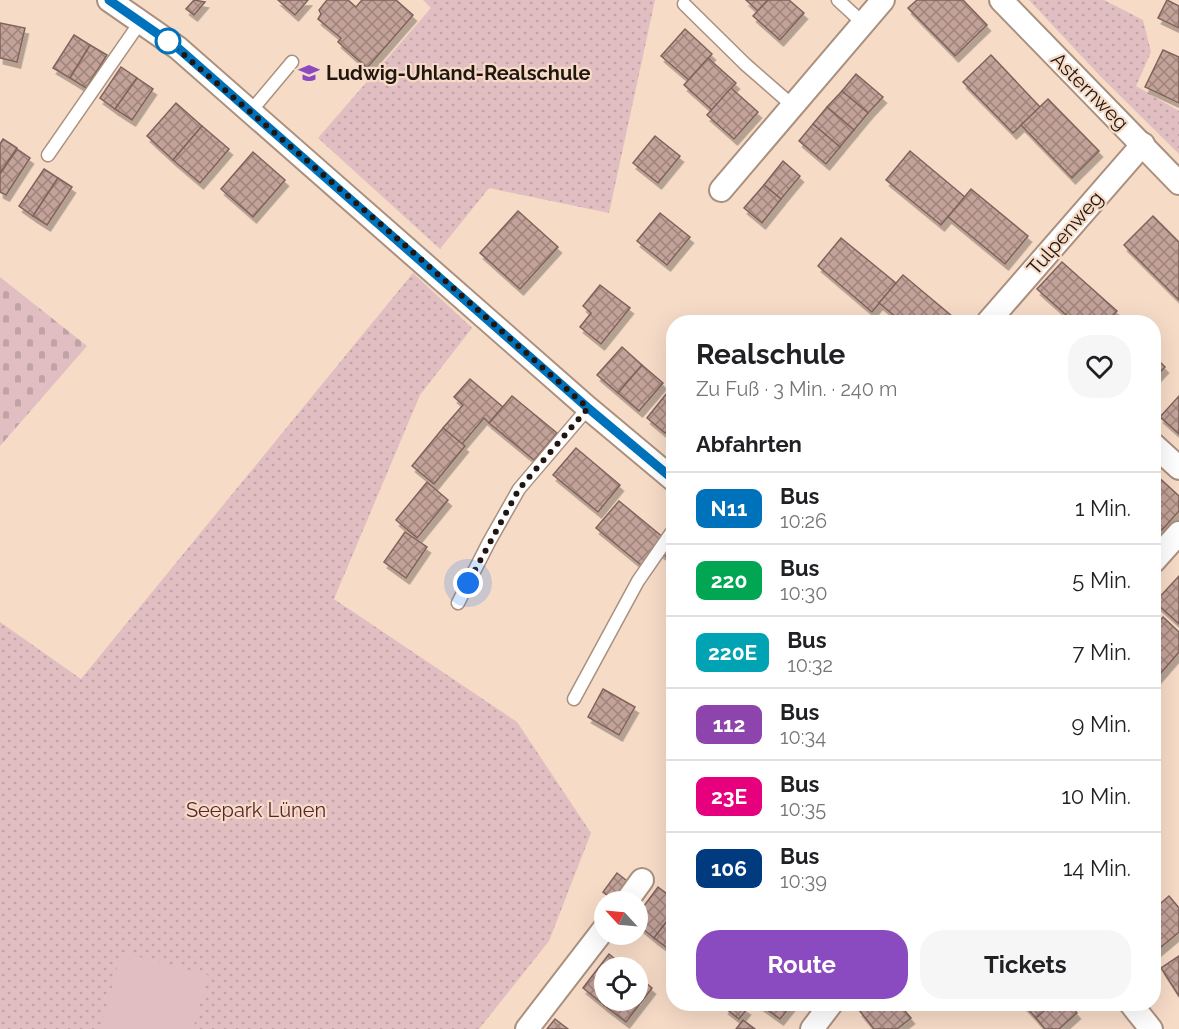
<!DOCTYPE html>
<html lang="de">
<meta charset="utf-8">
<style>
body{margin:0;font-family:Raleway,sans-serif;background:#f6f6f6;color:#202124;height:100vh;display:flex;flex-direction:column;font-size:22px;white-space:nowrap}
*{box-sizing:border-box;margin:0}
p{font-size:20px;color:#757577}
.icon{flex:none;width:33px;height:33px;fill:none;stroke:currentColor;stroke-width:2;stroke-linecap:round;stroke-linejoin:round}
.map{position:relative;flex:1;overflow:hidden}
.sheet{position:absolute;left:666px;top:315px;width:495px;height:696px;display:flex;flex-direction:column;background:#fff;border-radius:24px;box-shadow:0 6px 24px #0002}
.sheet>*{flex:none}
.badge{padding:0 12px;border-radius:9px;font-size:21px;line-height:39px}
.needle{width:39px;rotate:296deg}
.buttons{position:absolute;left:594px;top:891px;display:grid;gap:12px}
.buttons a{display:grid;place-items:center;width:54px;height:54px;border-radius:50%;background:#fff;box-shadow:0 6px 24px #0002;font-size:30px}
.you{position:absolute;width:30px;height:30px;margin:-15px;border:4px solid #fff;border-radius:50%;background:#1a73e8;box-shadow:0 0 0 9px #1a73e833}
.map>.badge{position:absolute;translate:-50% -50%;box-shadow:0 0 0 3px #fff}
h2{padding:0 30px;font-size:22px;line-height:54px}
.round{display:grid;place-items:center;flex:none;width:63px;height:63px;border-radius:24px;background:#f6f6f6}
.headline{display:flex;align-items:center;justify-content:space-between;height:102px;padding:0 30px}
h1{font-size:28px;font-weight:700;line-height:45px}
.action{display:flex;gap:12px;margin-top:auto;padding:12px 30px}
.action a{flex:1;height:69px;border-radius:24px;background:#8a4ac0;color:#fff;font-size:24px;font-weight:700;line-height:69px;text-align:center}
.action a+a{background:#f6f6f6;color:#202124}
ul{padding:0;list-style:none}
li{display:flex;align-items:center;gap:18px;height:72px;padding:0 30px;border-top:2px solid #e0e0e0}
li div{flex:1}
li b{display:block;font-size:22px}
li em{font-style:normal}
li .badge{min-width:66px;font-weight:700;text-align:center}
.map>svg:first-child{display:block}
.green{fill:url(#green-dots)}
.cemetery{fill:url(#cemetery-stones)}
.pitch{fill:#e0bec1}
.building{fill:url(#building-cross-hatch);stroke:#80635b;stroke-width:1.5;filter:url(#shadow)}
.lines{fill:none;stroke-linecap:round;stroke-linejoin:round}
.service-casing{stroke:#aa907e;stroke-width:15}
.minor-casing{stroke:#aa907e;stroke-width:26}
.service{stroke:#fff;stroke-width:12}
.minor{stroke:#fff;stroke-width:22}
.line-casing{stroke:#fff;stroke-width:14}
.line{stroke:#0072bc;stroke-width:9}
.walk{stroke:#211710;stroke-width:6;stroke-dasharray:0 10.8}
.stop-dot{fill:#fff;stroke:#0072bc;stroke-width:3}
.labels{text-anchor:middle;stroke-width:4.5;stroke-linejoin:round;paint-order:stroke}
.poi-label{font-size:20px;font-weight:bold;fill:#211710;stroke:#f6dbc7;text-anchor:start}
.street-label{font-size:20px;fill:#211710;stroke:#f6dbc7}
.park-label{font-size:20px;fill:#57262d;stroke:#f6dbc7}
</style>
<div class="map">
<svg width="1179" height="1029" viewBox="0 0 1179 1029">
<defs>
<pattern id="green-dots" width="8" height="8" patternUnits="userSpaceOnUse" patternTransform="scale(1.5)"><rect width="8" height="8" fill="#e0bec1"/><path d="M2 2h.1M6 6h.1" fill="none" stroke="#c0a3a5" stroke-width="1.8" stroke-linecap="round"/></pattern>
<pattern id="cemetery-stones" width="16" height="16" patternUnits="userSpaceOnUse" patternTransform="scale(1.5)"><rect width="16" height="16" fill="#e0bec1"/><path d="M2 7V4a2 2 0 0 1 4 0v3zM10 15v-3a2 2 0 0 1 4 0v3z" fill="#c0a3a5"/></pattern>
<pattern id="building-cross-hatch" width="8" height="8" patternUnits="userSpaceOnUse" patternTransform="scale(1.5)"><rect width="8" height="8" fill="#c3a299"/><path d="M0 0l8 8M0 8l8-8" fill="none" stroke="#9e837b"/></pattern>
<filter id="shadow"><feDropShadow dx="3.5" dy="6" stdDeviation="0" flood-color="#0004"/></filter>
</defs>
<rect width="100%" height="100%" fill="#f6dbc7"/>
<g class="green">
<polygon points="423,0 655,0 609,213 489,188 440,249 318,138 431,8"/>
<polygon points="1029,0 1104,0 1143,20 1151,52 1136,86 1179,111 1179,154 1102,78"/>
<polygon points="413,273 472,328 420,395 334,599 517,722 591,833 549,941 479,1029 0,1029 0,622 81,679"/>
</g>
<polygon class="cemetery" points="0,277 87,346 0,446"/>
<polygon class="pitch" points="121,952 208,975 193,1029 101,1029"/>
<g class="building">
<polygon points="194,0 205,2 194,15 186,9"/>
<polygon points="278,0 308,0 295,15"/>
<polygon points="327,0 348,0 356,7 362,0 396,0 413,15 367,68 338,42 341,38 318,19 321,14 319,10"/>
<polygon points="746,0 768,0 758,11"/>
<polygon points="768,0 789,0 804,13 780,40 753,16"/>
<polygon points="917,0 963,0 987,25 955,56 908,8"/>
<polygon points="1167,0 1179,6 1179,28 1158,18"/>
<polygon points="0,23 25,28 17,62 0,58"/>
<polygon points="685,29 712,54 689,80 661,56"/>
<polygon points="74,35 90,45 70,78 53,68"/>
<polygon points="90,45 107,55 86,88 70,78"/>
<polygon points="1163,50 1179,57 1179,103 1145,87"/>
<polygon points="991,55 1040,107 1013,133 963,82"/>
<polygon points="708,58 736,83 712,110 684,85"/>
<polygon points="121,67 137,78 115,109 100,98"/>
<polygon points="856,74 883,97 868,113 842,91"/>
<polygon points="137,78 153,89 132,120 115,109"/>
<polygon points="731,88 758,112 734,139 707,115"/>
<polygon points="842,91 868,113 854,130 827,107"/>
<polygon points="1048,99 1099,151 1072,178 1021,125"/>
<polygon points="176,103 202,126 173,160 147,136"/>
<polygon points="827,107 854,130 840,147 813,124"/>
<polygon points="813,124 840,147 826,164 799,141"/>
<polygon points="202,126 229,149 200,183 173,160"/>
<polygon points="655,136 680,156 658,183 633,163"/>
<polygon points="3,139 17,148 0,173 0,144"/>
<polygon points="17,149 30,158 6,195 0,192 0,174"/>
<polygon points="910,151 965,197 941,225 886,180"/>
<polygon points="253,152 285,180 253,217 221,189"/>
<polygon points="783,161 800,176 781,199 764,185"/>
<polygon points="44,169 58,178 33,216 19,206"/>
<polygon points="58,178 72,187 47,225 33,216"/>
<polygon points="764,185 781,199 762,223 744,208"/>
<polygon points="971,189 1028,236 1005,264 948,217"/>
<polygon points="518,211 558,247 520,289 480,253"/>
<polygon points="660,213 690,237 667,265 637,241"/>
<polygon points="1153,216 1179,242 1179,300 1124,245"/>
<polygon points="841,238 896,283 872,312 818,266"/>
<polygon points="1062,262 1117,311 1106,322 1074,322 1037,289"/>
<polygon points="903,275 959,322 902,322 879,303"/>
<polygon points="600,285 630,308 601,344 580,327 591,313 583,306"/>
<polygon points="622,347 642,365 618,393 597,375"/>
<polygon points="1154,356 1165,367 1154,379"/>
<polygon points="642,365 663,383 639,411 618,393"/>
<polygon points="470,379 503,407 489,423 484,418 462,444 443,428 463,405 454,397"/>
<polygon points="671,388 674,390 674,422 665,433 647,418"/>
<polygon points="512,396 557,433 534,460 489,423"/>
<polygon points="1179,396 1179,434 1160,417"/>
<polygon points="443,428 465,446 434,484 412,466"/>
<polygon points="576,448 620,485 598,512 553,475"/>
<polygon points="1154,473 1179,496 1179,511 1162,530 1154,522"/>
<polygon points="427,482 448,500 417,538 396,520"/>
<polygon points="619,501 664,538 641,565 596,528"/>
<polygon points="405,532 427,547 406,578 384,562"/>
<polygon points="674,535 674,562 660,552"/>
<polygon points="1179,576 1179,624 1155,602"/>
<polygon points="1163,617 1179,632 1179,652 1154,681 1154,628"/>
<polygon points="603,689 635,707 619,735 588,717"/>
<polygon points="617,873 631,884 616,902 603,892"/>
<polygon points="658,887 674,899 674,912 654,938 638,925 638,914"/>
<polygon points="1169,896 1179,908 1179,932 1154,953 1154,909"/>
<polygon points="674,912 674,953 654,938"/>
<polygon points="609,954 626,968 604,968 604,1000 608,1000 604,1005 583,988"/>
<polygon points="1179,956 1179,996 1161,968"/>
<polygon points="638,976 652,988 626,1022 604,1005 608,1000 638,1000"/>
<polygon points="728,1004 739,1004 747,1009 739,1019 725,1008"/>
<polygon points="759,1004 792,1004 780,1019"/>
<polygon points="866,1004 899,1004 911,1018 897,1029 874,1029 859,1010"/>
<polygon points="1023,1004 1052,1004 1036,1018"/>
<polygon points="1052,1004 1069,1004 1077,1013 1059,1029 1045,1029 1036,1018"/>
<polygon points="555,1019 568,1029 547,1029"/>
<polygon points="743,1020 755,1029 736,1029"/>
</g>
<g class="lines">
<g class="service-casing">
<g id="service">
<polyline points="838,0 863,23"/>
<polyline points="684,4 745,64 793,106"/>
<polyline points="251,111 292,62"/>
<polyline points="48,155 141,21"/>
<polyline points="458,603 489,542 519,489 588,408"/>
<polyline points="574,699 638,581 674,529"/>
</g>
</g>
<g class="minor-casing">
<g id="minor">
<polyline points="109,0 178,48 588,408 674,480"/>
<polyline points="1001,0 1179,183"/>
<polyline points="721,190 883,0"/>
<polyline points="988,322 1143,144"/>
<polyline points="1154,445 1179,468"/>
<polyline points="1154,561 1179,533"/>
<polyline points="626,902 642,880"/>
<polyline points="1131,1004 1151,1029"/>
<polyline points="527,1029 604,929"/>
<polyline points="812,1029 831,1004"/>
</g>
</g>
<use href="#service" class="service"/>
<use href="#minor" class="minor"/>
</g>
<g class="lines">
<g class="line-casing">
<polyline id="line" points="109,0 178,48 588,408 674,480"/>
</g>
<use href="#line" class="line"/>
<polyline class="walk" points="168,41 407,247 588,408 519,489 468,583"/>
</g>
<defs>
<g id="school-bare" transform="scale(1.62)"><path d="M0-5L7-2L0 1L-7-2ZM-4 1L0 2.5L4 1V4Q0 6-4 4Z" fill="#8a4ac0" stroke="#f6dbc7" stroke-width="2.5" paint-order="stroke"/></g>
</defs>
<g fill-rule="evenodd">
<use href="#school-bare" x="309" y="73"/>
</g>
<circle class="stop-dot" cx="168" cy="41" r="12"/>
<g class="labels">
<g class="poi-label">
<text x="326" y="80">Ludwig-Uhland-Realschule</text>
</g>
<g class="street-label">
<text transform="translate(1090 91) rotate(45)" y="7">Asternweg</text>
<text transform="translate(1065 233) rotate(-49)" y="7">Tulpenweg</text>
</g>
<g class="park-label">
<text x="256" y="817">Seepark Lünen</text>
</g>
</g>
</svg>
<div class="buttons">
<a><svg class="needle" viewBox="-14 -14 28 28"><path d="M0-13l5 13h-10z" fill="#e53935"/><path d="M0 13l5-13h-10z" fill="#757577"/></svg></a>
<a><svg class="icon" aria-label="locate" viewBox="0 0 24 24"><circle cx="12" cy="12" r="6"/><path d="M12 2v4M12 18v4M2 12h4M18 12h4"/></svg></a>
</div>
<div class="you" style="left:468px;top:583px"></div>
<section class="sheet">
<div class="headline"><div><h1>Realschule</h1><p>Zu Fuß · 3 Min. · 240 m</p></div><a class="round"><svg class="icon" aria-label="heart" viewBox="0 0 24 24"><path d="M12 20l-8-8c-3-5 5-10 8-4 3-6 11-1 8 4z"/></svg></a></div>
<h2>Abfahrten</h2>
<ul>
<li><span class="badge" style="background:#0072bc;color:#fff">N11</span><div><b>Bus</b><p>10:26</p></div><em>1 Min.</em></li>
<li><span class="badge" style="background:#00a651;color:#fff">220</span><div><b>Bus</b><p>10:30</p></div><em>5 Min.</em></li>
<li><span class="badge" style="background:#00a3b4;color:#fff">220E</span><div><b>Bus</b><p>10:32</p></div><em>7 Min.</em></li>
<li><span class="badge" style="background:#8e44ad;color:#fff">112</span><div><b>Bus</b><p>10:34</p></div><em>9 Min.</em></li>
<li><span class="badge" style="background:#e6007e;color:#fff">23E</span><div><b>Bus</b><p>10:35</p></div><em>10 Min.</em></li>
<li><span class="badge" style="background:#003b80;color:#fff">106</span><div><b>Bus</b><p>10:39</p></div><em>14 Min.</em></li>
</ul>
<div class="action"><a>Route</a><a>Tickets</a></div>
</section>
</div>
